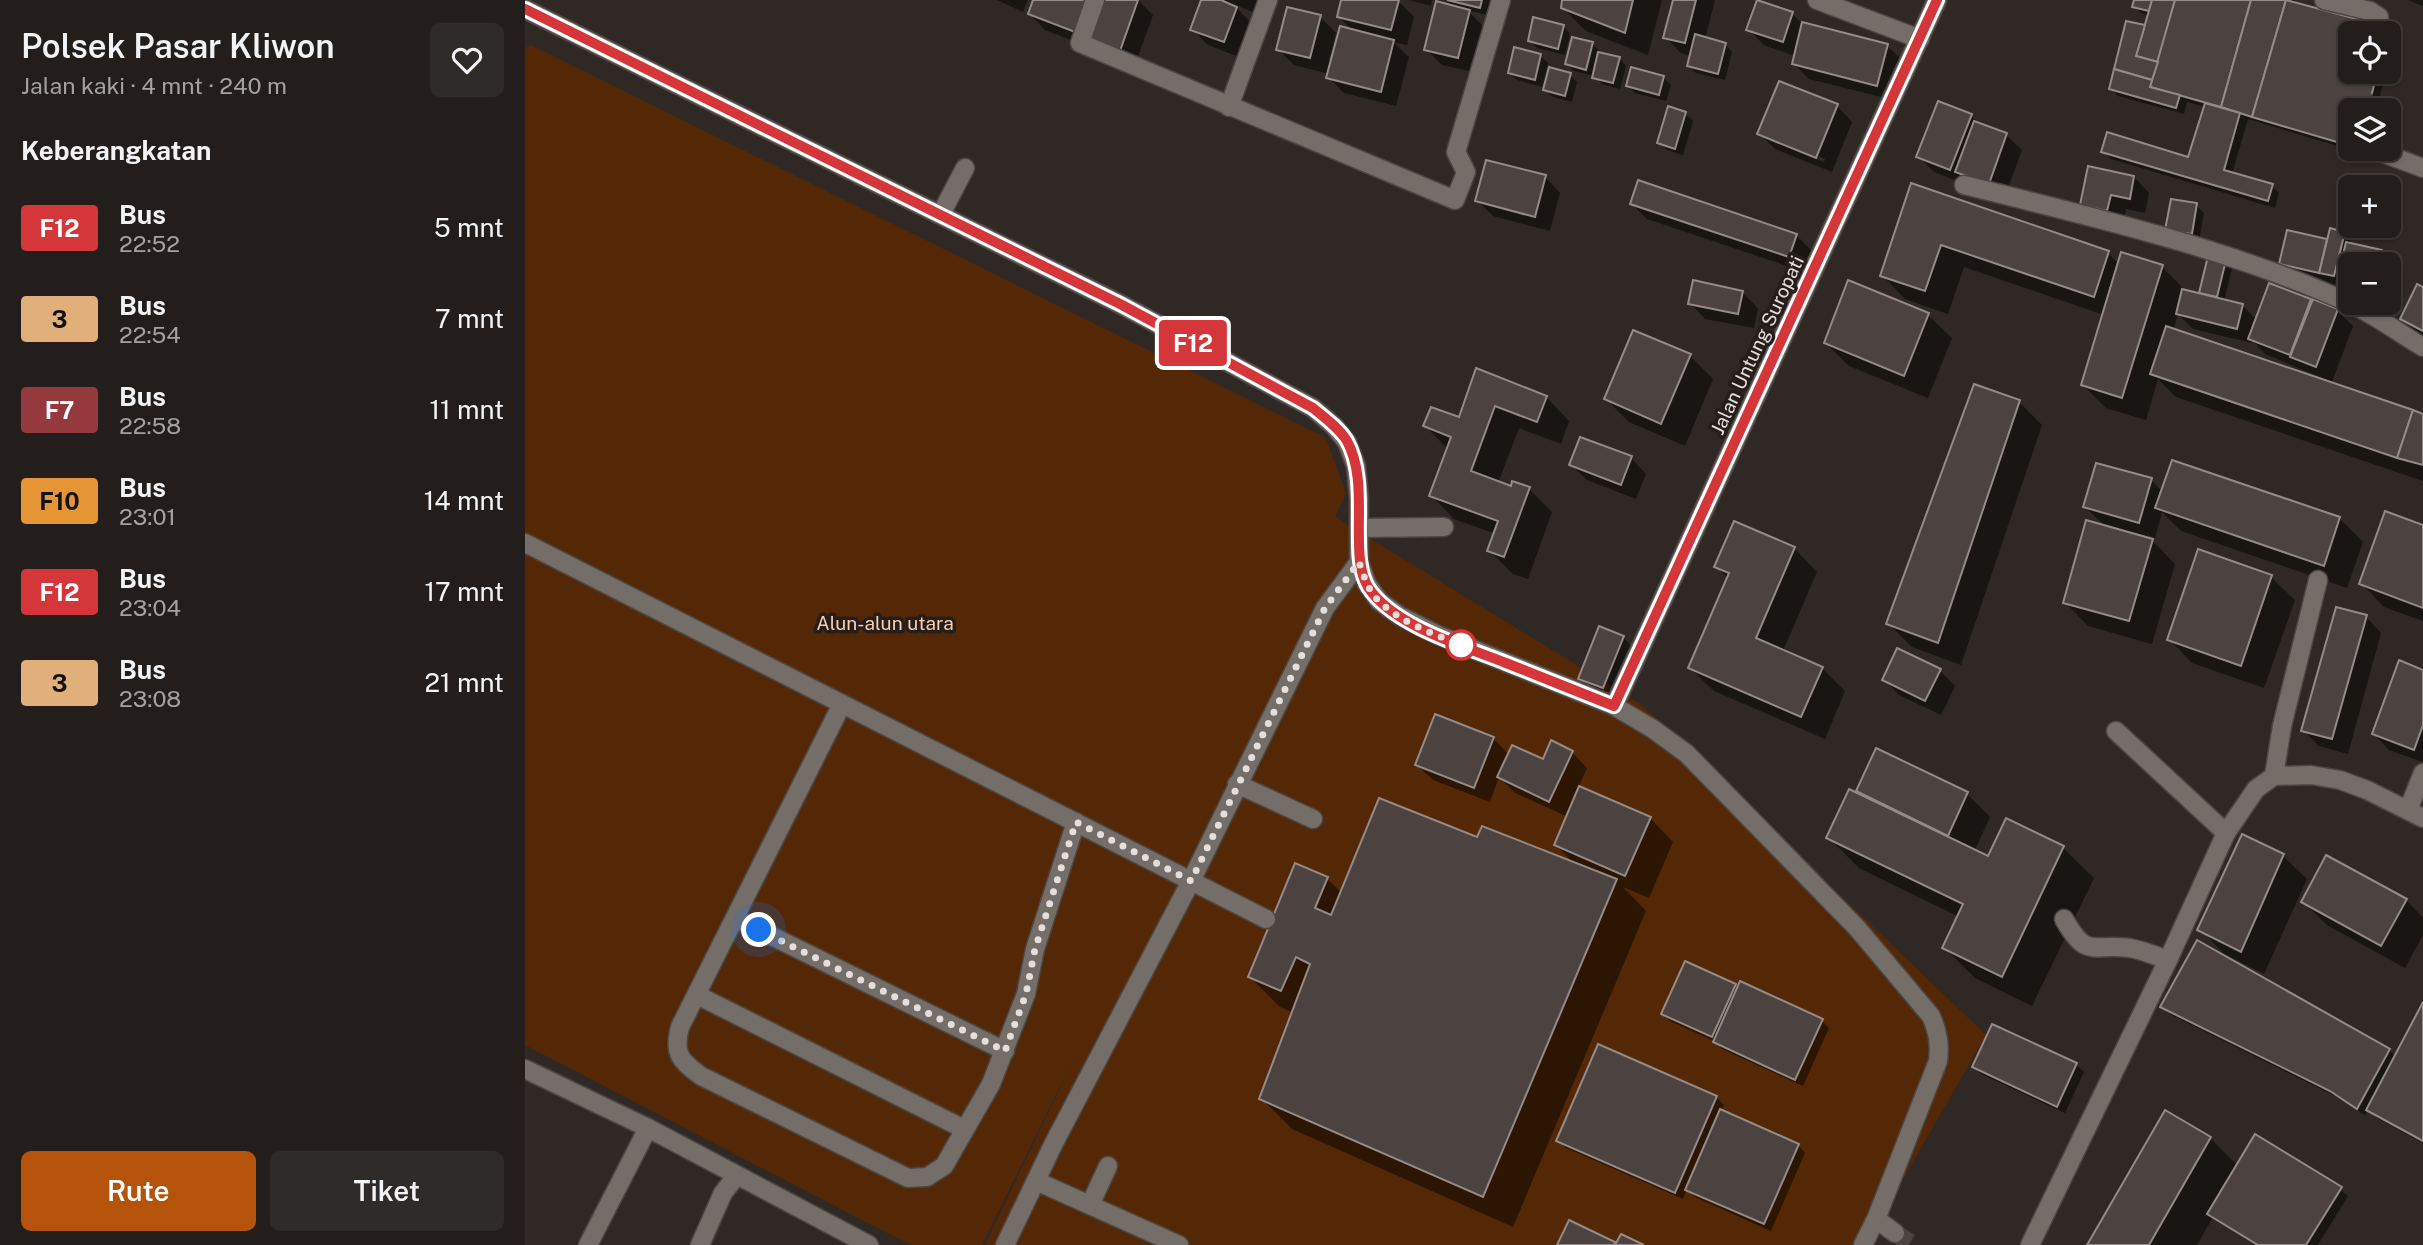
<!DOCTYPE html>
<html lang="id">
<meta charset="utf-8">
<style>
body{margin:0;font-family:"Public Sans",sans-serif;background:#2f2b28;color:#f1f3f6;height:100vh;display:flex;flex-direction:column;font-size:26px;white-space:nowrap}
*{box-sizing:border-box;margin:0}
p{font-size:23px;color:#a3a2a3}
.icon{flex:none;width:38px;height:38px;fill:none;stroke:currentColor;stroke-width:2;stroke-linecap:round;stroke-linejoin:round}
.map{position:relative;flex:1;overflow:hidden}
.side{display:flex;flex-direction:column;background:#231e1b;width:525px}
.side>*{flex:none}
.badge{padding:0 14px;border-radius:5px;font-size:24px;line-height:46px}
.buttons{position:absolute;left:1813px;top:21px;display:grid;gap:14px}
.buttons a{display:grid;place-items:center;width:63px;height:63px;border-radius:10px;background:#231e1b;box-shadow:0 2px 5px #0004,0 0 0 2px #403c3a;font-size:35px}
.you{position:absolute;width:35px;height:35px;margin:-18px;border:5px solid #fff;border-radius:50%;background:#1a73e8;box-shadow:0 0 0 10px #1a73e833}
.map>.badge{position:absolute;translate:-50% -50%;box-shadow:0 0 0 4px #fff}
h2{padding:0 21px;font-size:26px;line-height:63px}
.round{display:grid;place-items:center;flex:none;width:74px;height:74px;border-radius:10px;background:#2f2b28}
.summary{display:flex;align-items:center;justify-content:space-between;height:119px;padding:0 21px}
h1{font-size:33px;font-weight:600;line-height:52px}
.action{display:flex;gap:14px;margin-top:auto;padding:14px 21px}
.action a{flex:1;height:80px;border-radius:10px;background:#b45309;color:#fff;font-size:28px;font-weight:600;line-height:80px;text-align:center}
.action a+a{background:#2f2b28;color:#f1f3f6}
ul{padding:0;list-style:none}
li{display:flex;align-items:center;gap:21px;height:91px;padding:0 21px}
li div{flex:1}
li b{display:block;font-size:26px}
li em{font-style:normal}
li .badge{min-width:77px;font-weight:700;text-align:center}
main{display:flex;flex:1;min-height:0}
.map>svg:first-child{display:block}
.green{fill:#542807}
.shadow{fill:#0007;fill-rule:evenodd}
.building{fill:#4c4341;stroke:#948a88;stroke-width:2}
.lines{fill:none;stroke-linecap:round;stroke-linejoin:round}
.minor-tunnel{stroke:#4a4340;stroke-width:18;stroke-dasharray:18 9;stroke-linecap:butt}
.minor-casing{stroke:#4c4643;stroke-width:21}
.minor{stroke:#756d68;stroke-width:18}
.line-casing{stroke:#fff;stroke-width:16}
.line{stroke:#d5363a;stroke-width:10}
.walk{stroke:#e4dfdc;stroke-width:7;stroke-dasharray:0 12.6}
.stop-dot{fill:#fff;stroke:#d5363a;stroke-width:3.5}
.labels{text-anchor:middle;stroke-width:7;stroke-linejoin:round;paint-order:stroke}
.street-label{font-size:19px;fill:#e4dfdc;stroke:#251e1a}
.park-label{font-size:19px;fill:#faccb1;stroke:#251e1a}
</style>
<main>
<section class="side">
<div class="summary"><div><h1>Polsek Pasar Kliwon</h1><p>Jalan kaki · 4 mnt · 240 m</p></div><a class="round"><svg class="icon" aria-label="heart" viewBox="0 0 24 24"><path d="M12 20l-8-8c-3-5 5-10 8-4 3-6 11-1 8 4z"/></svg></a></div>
<h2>Keberangkatan</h2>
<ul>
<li><span class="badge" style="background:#d5363a;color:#fff">F12</span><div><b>Bus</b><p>22:52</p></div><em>5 mnt</em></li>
<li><span class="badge" style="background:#e1af79;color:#111">3</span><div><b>Bus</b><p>22:54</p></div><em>7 mnt</em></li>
<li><span class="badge" style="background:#96393f;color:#fff">F7</span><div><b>Bus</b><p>22:58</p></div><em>11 mnt</em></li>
<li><span class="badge" style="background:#e59534;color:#111">F10</span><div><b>Bus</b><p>23:01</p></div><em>14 mnt</em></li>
<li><span class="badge" style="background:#d5363a;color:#fff">F12</span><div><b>Bus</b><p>23:04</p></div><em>17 mnt</em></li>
<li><span class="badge" style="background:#e1af79;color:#111">3</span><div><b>Bus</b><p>23:08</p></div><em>21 mnt</em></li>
</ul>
<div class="action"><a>Rute</a><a>Tiket</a></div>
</section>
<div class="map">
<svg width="1898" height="1245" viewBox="0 0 1898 1245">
<rect width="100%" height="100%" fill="#2f2824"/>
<polygon class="green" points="6,45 801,438 821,493 810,517 1117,705 1461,1035 1340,1245 460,1245 557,1042 457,1245 385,1245 0,1045 0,48"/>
<g class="shadow">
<polygon points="472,0 503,0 498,12"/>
<polygon points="510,0 613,0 628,15 610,65 520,30 505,14"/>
<polygon points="678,0 691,0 705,5 699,0 735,0 730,13 708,4 727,24 714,57 683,45 667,29"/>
<polygon points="817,0 868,0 873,1 889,17 882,45 868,42 884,57 871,106 819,93 803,77 804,74 769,65 753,49 795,17 811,33 804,60 808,60 829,32 813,16"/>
<polygon points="884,0 907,0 906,6"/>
<polygon points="921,0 966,0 962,15 942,10 959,27 948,72 917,65 901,49 928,7"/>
<polygon points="1039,0 1137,0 1123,55 1061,31 1038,8"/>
<polygon points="1150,0 1190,0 1180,39 1200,44 1207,52 1200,80 1171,73 1164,66 1166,56 1156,53 1140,37"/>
<polygon points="1610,0 1770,0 1769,2 1846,24 1853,33 1825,33 1825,72 1845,72 1852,74 1859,81 1851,110 1825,110 1825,128 1819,148 1723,119 1707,174 1747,186 1754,193 1750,208 1586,159 1578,151 1665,159 1680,107 1662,102 1659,114 1593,96 1586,89 1621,27 1625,16 1616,13 1609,6"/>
<polygon points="1883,0 1898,0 1898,6"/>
<polygon points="1267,14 1278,24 1362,46 1378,61 1368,100 1284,79 1269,64 1270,56 1239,45 1223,29"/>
<polygon points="1038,26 1045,34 1040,55 1012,48 1005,41"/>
<polygon points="1067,44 1075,51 1074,53 1094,58 1101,66 1095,89 1077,84 1069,76 1049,71 1042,64"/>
<polygon points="1015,56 1023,63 1017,87 992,80 984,73"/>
<polygon points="1045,75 1052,82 1047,102 1028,97 1020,90"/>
<polygon points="1138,77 1146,85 1141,101 1110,93 1103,86"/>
<path d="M1312 106 1327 122 1307 172 1250 149 1234 133ZM1251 139 1300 159 1299 162 1251 143Z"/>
<polygon points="1144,109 1160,114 1168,121 1158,155 1142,150 1134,143"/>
<polygon points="1446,116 1455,125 1481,135 1497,150 1479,199 1409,172 1393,156"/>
<polygon points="1020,177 1035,193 1025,231 968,216 952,200"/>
<polygon points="1609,177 1624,193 1620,213 1601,209 1598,226 1572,220 1556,205"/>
<polygon points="1387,186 1583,253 1594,264 1637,267 1660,290 1680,296 1676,292 1700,262 1707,269 1699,301 1717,305 1732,320 1785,301 1788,304 1812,310 1828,326 1807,382 1740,354 1728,341 1727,343 1668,329 1653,314 1648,330 1898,417 1898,481 1651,397 1633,379 1621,420 1581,408 1558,385 1579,315 1439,267 1423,314 1380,299 1357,275"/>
<polygon points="1107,204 1271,235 1287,251 1280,272 1122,219"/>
<polygon points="1671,205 1679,213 1674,241 1650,237"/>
<polygon points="1763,232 1803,241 1819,233 1826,241 1825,245 1856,252 1872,268 1864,301 1864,264 1825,264 1825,291 1817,283 1811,281 1809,287 1772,279 1756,263"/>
<polygon points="1898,289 1898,337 1877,319"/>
<polygon points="1217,292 1233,308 1229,328 1180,319 1165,303"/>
<polygon points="1403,315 1427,338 1403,398 1324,366 1301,343"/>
<polygon points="1165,356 1188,379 1160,446 1104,422 1081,399"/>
<polygon points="952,370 1021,397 1044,421 1036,444 994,428 973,483 987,488 1004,489 1027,512 1003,579 988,574 964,550 971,534 929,519 906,495 923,449 900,426 935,419"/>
<polygon points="1494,402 1517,425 1436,665 1387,647 1363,623"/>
<polygon points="1106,458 1121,474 1111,499 1062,480 1046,465"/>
<polygon points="1626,480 1638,492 1814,518 1838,542 1822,588 1656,531 1637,512 1630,538 1622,535 1650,564 1627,644 1563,626 1540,602 1581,527 1560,507"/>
<polygon points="1898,527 1898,621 1859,607 1836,583"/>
<polygon points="1269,548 1292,572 1258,651 1297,668 1320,691 1300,739 1189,691 1165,668 1203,578 1191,566"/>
<polygon points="1746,577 1770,600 1739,688 1667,663 1644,639"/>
<polygon points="1841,617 1856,633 1823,754 1794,746 1778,730"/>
<polygon points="1098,637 1113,653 1094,703 1071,694 1055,678"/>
<polygon points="1415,671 1430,686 1416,715 1374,695 1359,679"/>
<polygon points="1898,671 1898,762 1864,750 1849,734"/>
<polygon points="968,738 984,755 1018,761 1047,752 1062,768 1053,788 1125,818 1148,842 1124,898 1098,887 1121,911 988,1227 767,1129 736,1098 769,1013 755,1007 725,977 771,866 802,879 817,893 953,839 1050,865 1031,845 1043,817 990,793 974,777 965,802 908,780 892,765"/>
<polygon points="1333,791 1442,794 1465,817 1449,852 1464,859 1482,820 1538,848 1569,878 1507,1006 1450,978 1419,947 1434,917 1334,868 1303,837 1340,798"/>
<polygon points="1717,836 1758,856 1782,879 1739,974 1698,953 1675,929"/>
<polygon points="1881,900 1898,918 1898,935 1880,968 1802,925 1778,902"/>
<polygon points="1210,986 1214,989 1297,1021 1304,1028 1278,1086 1197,1049 1189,1041 1145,1021 1138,1014"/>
<polygon points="1637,1006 1864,1050 1871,1057 1898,1006 1898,1143 1850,1117 1843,1109 1840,1115 1814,1098 1645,1014"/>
<polygon points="1468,1026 1551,1065 1559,1072 1540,1113 1456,1074 1449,1067"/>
<polygon points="1074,1046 1191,1097 1199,1105 1196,1111 1273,1145 1280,1153 1246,1231 1170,1197 1162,1189 1158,1199 1041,1148 1033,1141"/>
<polygon points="1685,1138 1713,1166 1815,1189 1823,1196 1793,1245 1731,1245 1688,1217 1672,1245 1564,1245"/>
</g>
<g class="building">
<polygon points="508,0 562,0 550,32 503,14"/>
<polygon points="576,0 613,0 595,51 562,39"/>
<polygon points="676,0 696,0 712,7 699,42 665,30"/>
<polygon points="816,0 874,0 866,30 812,17"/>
<polygon points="922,0 957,0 955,8"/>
<polygon points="1037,0 1108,0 1100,33 1036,8"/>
<polygon points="1148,0 1171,0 1160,43 1138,38"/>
<polygon points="1232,0 1268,12 1258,42 1221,30"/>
<polygon points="1609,0 1627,0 1624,11 1607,7"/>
<polygon points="1627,0 1650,0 1633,62 1611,56"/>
<polygon points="1650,0 1726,0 1696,107 1625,87"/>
<polygon points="1726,0 1761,0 1727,117 1696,107"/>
<polygon points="1761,0 1847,23 1844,33 1825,33 1825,72 1853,72 1842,110 1822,106 1812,142 1727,117"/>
<polygon points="911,1 945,10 933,58 899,50"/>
<polygon points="762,7 796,15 785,58 751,50"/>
<polygon points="1008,17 1039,25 1033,49 1003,41"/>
<polygon points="1601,21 1620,25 1611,56 1633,62 1627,80 1589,69"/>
<polygon points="1277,22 1363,44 1352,86 1267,64"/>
<polygon points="815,26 869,40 856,92 801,78"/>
<polygon points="1170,34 1201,43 1193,74 1162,66"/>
<polygon points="1047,37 1068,42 1061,70 1040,64"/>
<polygon points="989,47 1016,54 1010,80 983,73"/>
<polygon points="1073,52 1095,57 1088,83 1067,78"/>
<polygon points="1024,67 1046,73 1040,96 1018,90"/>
<polygon points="1106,67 1139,76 1134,95 1101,86"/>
<polygon points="1589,69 1627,80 1625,87 1655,95 1651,108 1584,89"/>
<polygon points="1254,81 1313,104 1291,158 1232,134"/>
<polygon points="1413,101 1447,114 1425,170 1391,157"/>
<polygon points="1680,103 1715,113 1699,170 1748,184 1743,201 1576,152 1582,132 1663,157"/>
<polygon points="1143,106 1161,112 1150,149 1132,143"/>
<polygon points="1449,121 1482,133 1464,184 1430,172"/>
<polygon points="961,160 1021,175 1010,217 950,201"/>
<polygon points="1563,166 1609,176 1605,199 1586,195 1582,211 1555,205"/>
<polygon points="1113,180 1272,234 1264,257 1105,204"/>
<polygon points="1386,183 1584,251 1569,297 1416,245 1400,291 1355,276"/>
<polygon points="1646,199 1672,203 1667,234 1640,230"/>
<polygon points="1805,228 1820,232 1809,276 1794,273"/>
<polygon points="1762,230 1802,239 1794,273 1754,264"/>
<polygon points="1821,242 1857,250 1854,264 1825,264 1825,283 1812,280"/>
<polygon points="1596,252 1638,265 1597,398 1556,385"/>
<polygon points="1683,256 1701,260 1692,297 1674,293"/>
<polygon points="1168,280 1218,291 1213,314 1163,304"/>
<polygon points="1323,280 1404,313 1379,376 1299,343"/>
<polygon points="1744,283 1786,299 1765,355 1723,339"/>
<polygon points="1892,284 1898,287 1898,331 1875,319"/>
<polygon points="1657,289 1718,304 1712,329 1651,314"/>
<polygon points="1788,299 1813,309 1791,367 1765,357"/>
<polygon points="1641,326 1888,410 1872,458 1625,374"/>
<polygon points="1108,330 1166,354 1136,424 1079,399"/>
<polygon points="951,368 1022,396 1012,422 970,406 946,471 986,486 987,481 1005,487 979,557 962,551 973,521 904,496 926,437 898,426 906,407 934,417"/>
<polygon points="1449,384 1495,400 1413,643 1361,624"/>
<polygon points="1888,410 1898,414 1898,465 1872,458"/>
<polygon points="1055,437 1107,456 1096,485 1044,465"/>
<polygon points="1647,460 1815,517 1799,566 1630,508"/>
<polygon points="1571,463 1627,478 1614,523 1558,507"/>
<polygon points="1860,511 1898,525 1898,608 1834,584"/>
<polygon points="1561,520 1628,539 1604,621 1538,603"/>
<polygon points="1209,521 1270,547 1231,638 1298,667 1276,717 1163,668 1204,573 1189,567"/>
<polygon points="1673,549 1747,575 1716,666 1642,640"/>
<polygon points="1811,607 1842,615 1807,739 1776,731"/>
<polygon points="1074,626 1099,636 1078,688 1053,679"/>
<polygon points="1372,648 1416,669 1400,701 1357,680"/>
<polygon points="1874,660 1898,670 1898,725 1889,750 1847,734"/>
<polygon points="910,714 969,737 949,788 890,765"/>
<polygon points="1026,740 1048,751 1024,802 972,777 987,745 1018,759"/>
<polygon points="1351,748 1443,792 1423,836 1331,791"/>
<polygon points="1054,786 1126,817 1100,876 1029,845"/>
<polygon points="1324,789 1463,856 1481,818 1539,846 1477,977 1417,948 1438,904 1301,838"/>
<polygon points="854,798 952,837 957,826 1092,879 958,1197 734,1099 785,964 771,957 756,991 723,977 770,863 803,877 790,908 806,915"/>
<polygon points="1717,834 1759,854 1716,952 1672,930"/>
<polygon points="1801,855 1882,899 1856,946 1776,902"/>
<polygon points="1672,940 1865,1049 1832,1109 1805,1091 1635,1007"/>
<polygon points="1160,961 1211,984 1187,1037 1136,1014"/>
<polygon points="1215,981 1298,1019 1270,1080 1188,1042"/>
<polygon points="1898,1002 1898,1141 1841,1110"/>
<polygon points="1467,1024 1552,1063 1532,1107 1447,1067"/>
<polygon points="1073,1044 1192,1096 1150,1193 1031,1141"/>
<polygon points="1195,1109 1274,1144 1239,1224 1160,1190"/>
<polygon points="1640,1110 1686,1137 1624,1245 1562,1245"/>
<polygon points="1730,1134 1817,1187 1781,1245 1733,1245 1682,1214"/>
<polygon points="1044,1220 1090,1242 1089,1245 1032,1245"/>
<polygon points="1096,1234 1119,1245 1090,1245"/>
</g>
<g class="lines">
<g class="minor-tunnel">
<polyline points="1834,109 1844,72"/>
<polyline points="1370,1233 1389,1245"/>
</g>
<g class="minor-casing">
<g id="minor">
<polyline points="570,0 555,43 930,200 941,172 931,152 976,0"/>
<polyline points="1292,0 1395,39"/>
<polyline points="1799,0 1845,11 1854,17 1855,33"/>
<path d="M0 9 597 305 788 408 809 426 822 442 831 466 834 498V562L842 584 854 601 875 616 913 635 1089 706 1128 729 1162 754 1332 928 1406 1016C1413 1032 1415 1044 1413 1061L1351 1219 1338 1245"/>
<polyline points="704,107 743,0"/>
<polyline points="1834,110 1834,109"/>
<polyline points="1847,149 1898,168"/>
<path d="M1439 185C1564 216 1702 248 1820 301 1848 313 1872 332 1898 347"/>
<polyline points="416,214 440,168"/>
<polyline points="834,528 919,527"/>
<polyline points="0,543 741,919"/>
<path d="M317 704 155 1027C148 1053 155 1061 176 1076L383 1178 402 1177 419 1166 466 1084 501 994 510 949 551 822"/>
<polyline points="1089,706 1412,0"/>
<polyline points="1591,731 1701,833"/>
<polyline points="1749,776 1757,726 1793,580"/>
<polyline points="712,784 788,819"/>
<polyline points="1883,810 1898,773"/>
<polyline points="210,918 480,1051"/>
<path d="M1539 919C1562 960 1567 943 1605 948 1617 950 1631 956 1643 960"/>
<polyline points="172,995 439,1129"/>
<polyline points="0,1069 123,1128 344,1245"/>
<polyline points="511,1181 654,1245"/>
<polyline points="565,1205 583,1166"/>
<polyline points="1351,1219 1370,1233"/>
<polyline points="63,1245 123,1128"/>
<polyline points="175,1245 198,1193 209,1179 208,1173"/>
<polyline points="480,1245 529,1143 666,881 800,608 834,562"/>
<polyline points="1505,1245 1643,960 1701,833 1731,789 1749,776 1786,775 1815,780 1842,790 1898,818"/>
</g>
</g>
<use href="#minor" class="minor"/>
</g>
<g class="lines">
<g class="line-casing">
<path id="line" d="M0 9 597 305 788 408C800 418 814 428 822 441 838 470 833 509 834 541 834 557 835 573 843 587 868 626 939 646 981 663 1017 677 1053 692 1089 706L1412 0"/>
</g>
<use href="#line" class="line"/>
<path class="walk" d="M234 930 480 1051 501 994 510 949 551 822 666 881 800 608 834 562C839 576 843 591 854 601 876 623 910 634 938 646L936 645"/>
</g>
<circle class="stop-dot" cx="936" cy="645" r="14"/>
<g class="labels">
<g class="street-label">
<text transform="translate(1232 345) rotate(-65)" y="7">Jalan Untung Suropati</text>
</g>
<g class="park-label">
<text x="360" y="630">Alun-alun utara</text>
</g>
</g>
</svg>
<div class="buttons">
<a><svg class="icon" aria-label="locate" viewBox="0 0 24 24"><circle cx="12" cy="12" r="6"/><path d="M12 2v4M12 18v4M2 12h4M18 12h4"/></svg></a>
<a><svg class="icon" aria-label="layers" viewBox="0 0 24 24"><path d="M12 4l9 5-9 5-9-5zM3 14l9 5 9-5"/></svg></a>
<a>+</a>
<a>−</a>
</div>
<div class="you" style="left:234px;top:930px"></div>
<b class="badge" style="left:668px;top:343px;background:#d5363a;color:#fff">F12</b>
</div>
</main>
